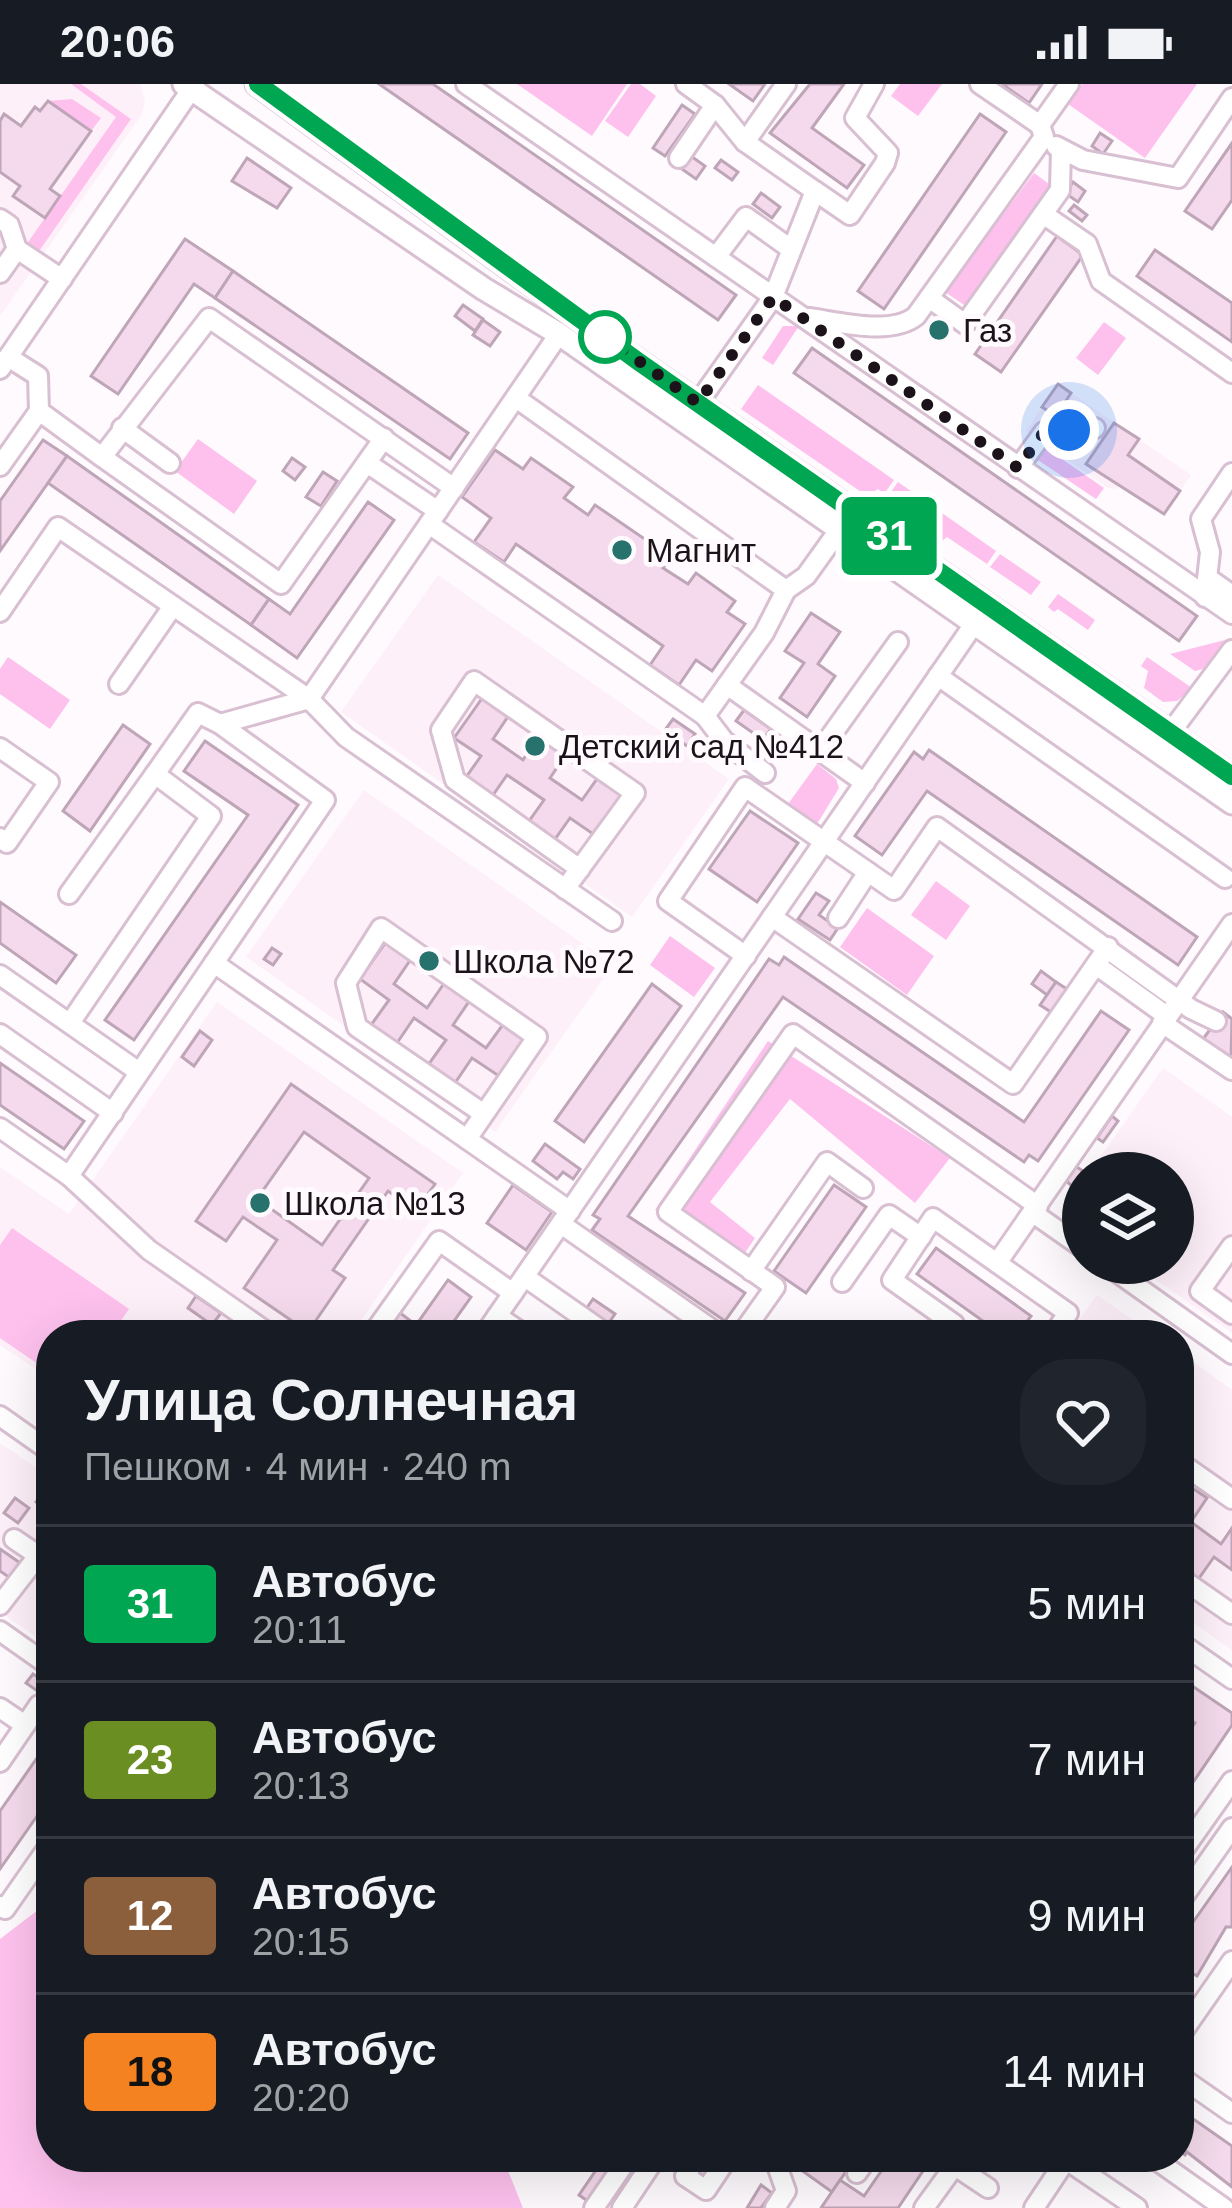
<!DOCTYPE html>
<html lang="ru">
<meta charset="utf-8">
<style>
body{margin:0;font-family:Arial,sans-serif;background:#20242c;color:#f1f3f6;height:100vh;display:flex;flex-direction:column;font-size:45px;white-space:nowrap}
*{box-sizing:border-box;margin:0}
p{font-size:39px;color:#9ea1a6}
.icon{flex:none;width:66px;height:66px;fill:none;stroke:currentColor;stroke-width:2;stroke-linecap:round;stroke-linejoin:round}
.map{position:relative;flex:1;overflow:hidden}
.sheet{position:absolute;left:36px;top:1236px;width:1158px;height:852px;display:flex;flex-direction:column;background:#171b24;border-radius:48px;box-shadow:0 12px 48px #0002}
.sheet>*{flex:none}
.badge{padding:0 24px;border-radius:9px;font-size:42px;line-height:78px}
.fabs{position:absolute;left:1062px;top:1068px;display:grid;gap:24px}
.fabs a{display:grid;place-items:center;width:132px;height:132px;border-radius:50%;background:#171b24;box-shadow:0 12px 48px #0002;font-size:60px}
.you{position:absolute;width:60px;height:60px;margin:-30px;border:9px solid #fff;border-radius:50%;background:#1a73e8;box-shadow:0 0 0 18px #1a73e833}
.map>.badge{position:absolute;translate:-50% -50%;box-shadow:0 0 0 6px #fff}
.round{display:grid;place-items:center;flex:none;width:126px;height:126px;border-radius:48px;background:#20242c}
.head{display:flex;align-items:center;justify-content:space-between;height:204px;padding:0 48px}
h1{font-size:57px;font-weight:800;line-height:90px}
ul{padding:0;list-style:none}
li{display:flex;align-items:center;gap:36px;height:156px;padding:0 48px;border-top:3px solid #363941}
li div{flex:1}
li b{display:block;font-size:45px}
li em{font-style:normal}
li .badge{min-width:132px;font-weight:700;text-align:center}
.status{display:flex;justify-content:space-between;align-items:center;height:84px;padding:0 60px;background:#171b24;direction:ltr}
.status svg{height:33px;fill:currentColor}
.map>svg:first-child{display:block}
.built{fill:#fef0f9}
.green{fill:#fec1ee}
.building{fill:#f4daec;stroke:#bea5b7;stroke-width:3;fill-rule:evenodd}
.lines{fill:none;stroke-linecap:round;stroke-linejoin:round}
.minor-casing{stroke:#d8bfd1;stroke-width:24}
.major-casing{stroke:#d8bfd1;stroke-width:27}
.minor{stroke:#fff;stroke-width:18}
.major{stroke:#fff;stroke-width:21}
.line-casing{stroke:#fff;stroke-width:27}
.line{stroke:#00a651;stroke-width:18}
.walk{stroke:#1c131a;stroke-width:12;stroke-dasharray:0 21.6}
.poi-dot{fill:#28726e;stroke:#fffafd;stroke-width:4.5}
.stop-dot{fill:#fff;stroke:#00a651;stroke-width:6}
.labels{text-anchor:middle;stroke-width:10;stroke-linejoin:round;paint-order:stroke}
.poi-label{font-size:33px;fill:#1c131a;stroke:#fffafd;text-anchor:start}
</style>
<div class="status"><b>20:06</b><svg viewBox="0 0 49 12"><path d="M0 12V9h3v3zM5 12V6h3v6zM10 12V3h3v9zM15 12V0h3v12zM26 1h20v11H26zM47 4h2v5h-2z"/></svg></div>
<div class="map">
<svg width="1232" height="2124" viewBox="0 0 1232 2124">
<rect width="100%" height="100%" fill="#fffafd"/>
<g class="built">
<polygon points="0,0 140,0 145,16 142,30 0,232"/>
<polygon points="1058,300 1191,391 1164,430 1120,400 1116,405 1108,404 1026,347"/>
<polygon points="438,491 729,695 632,833 341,628"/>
<polygon points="364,706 613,881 495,1048 246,873"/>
<polygon points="217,918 463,1089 351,1251 51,1251 51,1296 0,1261 0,1083 69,1130"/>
<polygon points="1163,984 1232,1033 1232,1249 1132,1179 1173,1179 1173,1089 1089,1089"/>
<polygon points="1097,1211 1154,1251 1068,1251"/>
<polygon points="1179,1268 1232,1306 1232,1566 1179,1529"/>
<polygon points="0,1359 51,1394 50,1562 0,1528"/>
</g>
<g class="green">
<polygon points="71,0 81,0 131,35 37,170 26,161 116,33"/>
<polygon points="517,0 627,0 592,52"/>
<polygon points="631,0 640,0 656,12 628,53 605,37"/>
<polygon points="900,0 942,0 918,32 891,12"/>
<polygon points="1082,0 1197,0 1145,74 1068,20"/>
<polygon points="72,15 101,34 91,47 48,17"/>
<polygon points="1034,89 1056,105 970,225 945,208"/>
<polygon points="1104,238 1126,254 1098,291 1076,274"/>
<polygon points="783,242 799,242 773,281 762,274"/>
<polygon points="758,301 894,396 884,410 878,405 867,412 741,325"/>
<polygon points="198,355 257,397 234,430 175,387"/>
<polygon points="1043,362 1104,404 1096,415 1035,374"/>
<polygon points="898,398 996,467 987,480 947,453 937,461 913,445 919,433 888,412"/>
<polygon points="1000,470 1041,498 1031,511 990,483"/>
<polygon points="1058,510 1095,536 1088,546 1058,525 1054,528 1048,523"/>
<polygon points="1225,556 1203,585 1195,587 1170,570"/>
<polygon points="8,573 70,616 50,645 0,610 0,585"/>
<polygon points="1147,573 1192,604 1177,617 1163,618 1144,604 1148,587 1141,582"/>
<polygon points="817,680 836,695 839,704 817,740 788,720"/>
<polygon points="936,797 970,822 946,856 911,831"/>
<polygon points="867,824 934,872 907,911 840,863"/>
<polygon points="670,852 715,884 694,913 650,881"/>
<polygon points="768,957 950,1074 915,1119 790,1015 710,1118 755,1154 734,1185 655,1126"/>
<polygon points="12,1144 129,1225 111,1251 51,1251 51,1289 0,1254 0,1161"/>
<polygon points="51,1816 51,2073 509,2073 505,2079 523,2124 0,2124 0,1855"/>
</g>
<g class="building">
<polygon points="379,0 433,0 736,211 718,236"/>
<polygon points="729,0 765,0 753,17"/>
<polygon points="810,0 844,0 812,44 864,81 847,104 770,49"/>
<polygon points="1002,0 1042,0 1029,19"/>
<polygon points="48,17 91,47 50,105 60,112 45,134 13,112 20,102 0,88 0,37 4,30 21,42 35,23 40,27"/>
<polygon points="682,21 695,30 665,72 653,64"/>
<polygon points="980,30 1006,48 884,225 858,207"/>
<polygon points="1100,49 1112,57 1103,70 1092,62"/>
<polygon points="1232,59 1232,116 1212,145 1185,127"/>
<polygon points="688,70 705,82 696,95 679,83"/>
<polygon points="247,74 291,104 277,124 232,97"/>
<polygon points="721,76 738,88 732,96 715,84"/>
<polygon points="1073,98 1085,107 1078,118 1065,109"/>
<polygon points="761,109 780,123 772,134 753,120"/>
<polygon points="1074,121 1087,131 1082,137 1069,127"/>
<polygon points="1057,152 1083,171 1001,288 975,270"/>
<polygon points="185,155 233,187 215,214 194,200 118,310 91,292"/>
<polygon points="1155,166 1232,219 1232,258 1137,192"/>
<polygon points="233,187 468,349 450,375 215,214"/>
<polygon points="463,221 483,235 475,247 455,232"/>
<polygon points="483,236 500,248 490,262 473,251"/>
<polygon points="940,236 948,241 939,256 931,250"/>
<polygon points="812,264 1197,532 1179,557 794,289"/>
<polygon points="1058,300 1071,309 1056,332 1042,323"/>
<polygon points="1114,339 1139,355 1128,371 1180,407 1164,430 1086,380"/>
<polygon points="43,356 67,372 0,467 0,417"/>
<polygon points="495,366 523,385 531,374 573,403 564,414 588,431 595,421 671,473 663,484 688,500 696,489 735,517 727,528 745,540 712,587 696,576 679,601 650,581 663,562 516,460 504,478 474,458 491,434 462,413"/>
<polygon points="67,372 269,515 251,541 48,399"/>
<polygon points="292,374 305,383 295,396 283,387"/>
<polygon points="323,388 337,397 321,422 306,413"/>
<polygon points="368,418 394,436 297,574 251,541 269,515 290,530"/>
<polygon points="811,529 840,548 818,580 835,592 807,633 780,614 804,579 785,567"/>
<polygon points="483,613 509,631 493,655 523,676 540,650 567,669 550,694 582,716 599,692 625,710 596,752 570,734 553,758 527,740 544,716 507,691 491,714 464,696 481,672 454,654"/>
<polygon points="744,626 771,645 763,656 736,637"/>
<polygon points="673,635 695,650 687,662 665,646"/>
<polygon points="123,641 150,660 90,747 63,727"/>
<polygon points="205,657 298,721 134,956 105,936 248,731 184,687"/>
<polygon points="929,666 1197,853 1178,881 927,707 882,771 855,752 914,668 923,675"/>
<polygon points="750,727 798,759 757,818 709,785"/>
<polygon points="816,809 829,817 819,831 838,844 830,856 798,835"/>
<polygon points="0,818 76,871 56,899 0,859"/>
<polygon points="386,858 411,875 394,900 427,924 445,898 470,916 453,941 486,964 504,939 528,956 502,994 472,974 455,999 428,981 446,956 414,934 397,959 371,941 389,916 360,895"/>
<polygon points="272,864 281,870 273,881 264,875"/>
<polygon points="784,873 1024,1038 1101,927 1129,946 1038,1077 1029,1071 1024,1078 783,913 628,1132 745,1209 725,1237 592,1146 600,1135 593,1131 769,875 779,881"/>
<polygon points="1041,887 1056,898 1047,911 1032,900"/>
<polygon points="1056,898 1070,907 1054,930 1040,921"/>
<polygon points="652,900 681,922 584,1058 555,1037"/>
<polygon points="1223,928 1232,935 1231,975 1203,955"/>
<polygon points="200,947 212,956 194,982 182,973"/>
<polygon points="0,979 84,1037 64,1065 0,1021"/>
<path d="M291 1000 435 1100 416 1127 388 1107 333 1186 345 1194 308 1248 244 1204 277 1156 243 1133 226 1157 196 1137ZM304 1048 369 1094 322 1161 257 1115Z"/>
<polygon points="1112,1032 1118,1037 1103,1058 1097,1054"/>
<polygon points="545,1060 580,1085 573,1095 563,1088 557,1095 533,1077"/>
<polygon points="1075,1082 1083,1087 1072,1102 1065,1096"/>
<polygon points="513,1101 552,1128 526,1166 487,1139"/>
<polygon points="834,1101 866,1123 806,1209 774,1187"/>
<polygon points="936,1164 1031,1232 1017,1251 973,1251 983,1237 917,1190"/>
<polygon points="448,1196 471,1213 444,1251 382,1251 399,1228 416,1241"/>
<polygon points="196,1212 221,1229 212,1241 188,1224"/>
<polygon points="593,1215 615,1230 608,1240 586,1225"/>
<polygon points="1182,1397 1207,1414 1191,1438 1221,1460 1232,1444 1232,1486 1214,1473 1197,1497 1179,1485 1179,1468 1188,1456 1179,1450"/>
<polygon points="42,1410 51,1416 51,1429 36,1418"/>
<polygon points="15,1414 29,1424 18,1439 4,1429"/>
<polygon points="0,1465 23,1481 13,1496 0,1487"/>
<polygon points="33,1590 50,1601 43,1611 26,1599"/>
<polygon points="1179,1593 1232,1629 1232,1641 1179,1719 1179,1663 1195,1639 1179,1628"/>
<polygon points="51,1654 51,1712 0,1785 0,1727"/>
<polygon points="1232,1783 1232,1843 1226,1843 1197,1892 1192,1889 1179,1908 1179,1858"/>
<polygon points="1179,2025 1232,2062 1232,2103 1187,2068 1185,2071 1179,2067"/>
<polygon points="605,2073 621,2073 589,2118 579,2111"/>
<polygon points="783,2073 835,2073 849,2083 832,2108"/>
<polygon points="891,2073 914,2073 927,2081 898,2124 821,2124 840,2096 864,2112"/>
<polygon points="761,2101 772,2109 761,2124 747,2124"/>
</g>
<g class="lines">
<g class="minor-casing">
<g id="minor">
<polyline points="466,0 1232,530"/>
<polyline points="686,0 715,21 745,58 815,107 773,213 698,319"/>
<polyline points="980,0 1040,41"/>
<polyline points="745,58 786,0"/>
<polyline points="1056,62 1083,76 1178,94 1232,14"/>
<polyline points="679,74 715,21"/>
<polyline points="815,107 850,131 885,79 888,69 855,34 874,0"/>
<polyline points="1043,130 1087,160 1101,197 1232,289"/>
<polyline points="0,135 9,141 17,165 62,195"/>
<polyline points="716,173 746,133 791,165"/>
<polyline points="0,189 17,165"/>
<polyline points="929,214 965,240 1060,106 1061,65"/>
<path d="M809 234C839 238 891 252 916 232L1044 53 1040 41 1069 0"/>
<polyline points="8,273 38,292 39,327 102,373 209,234 454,404"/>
<polyline points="0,285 195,0"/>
<polyline points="516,314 786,506 806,492 839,446"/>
<polyline points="122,344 170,379"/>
<polyline points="102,373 281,500 384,354"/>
<polyline points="367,379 438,427"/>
<polyline points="0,382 39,327"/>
<polyline points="1018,384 1044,348 1095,344"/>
<polyline points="429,440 705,632 764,549 786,506"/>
<polyline points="1208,494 1232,511"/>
<polyline points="1205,513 1210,468 1201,435 1232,389"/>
<polyline points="0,528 58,443 309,615 559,250"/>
<polyline points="938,592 1225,794"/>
<polyline points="119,600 173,522"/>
<polyline points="727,601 865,699"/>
<polyline points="705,632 724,657 765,689"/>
<polyline points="1170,649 1232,566"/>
<polyline points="0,664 49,698 7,759 0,754"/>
<polyline points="820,667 898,558"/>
<polyline points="565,805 635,709 474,597 441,646 455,696 580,785"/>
<polyline points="69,810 155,690"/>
<polyline points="772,833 1013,1000 1108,863"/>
<polyline points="838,834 868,788"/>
<polyline points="746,872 668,817 745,703 894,806 937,743 1191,925 1216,937"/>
<polyline points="214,879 570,1127"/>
<polyline points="1096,881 1167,932"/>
<polyline points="0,891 139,988"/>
<polyline points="70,939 211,732 155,690 198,629 220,640"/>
<polyline points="1162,939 1232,986"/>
<polyline points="0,950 113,1029"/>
<polyline points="0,1044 69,1092 325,716 220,640 309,615 346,653 612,837"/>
<polyline points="467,1055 537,953 381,844 346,899 357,943 484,1030"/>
<polyline points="69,1092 149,1166 271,1251"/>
<polyline points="1033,1129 1083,1164"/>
<polyline points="561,1140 720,1251"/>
<polyline points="1232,1162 1200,1207 1232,1230"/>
<polyline points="1104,1179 1232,1270"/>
<polyline points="751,1187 827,1078 863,1104"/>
<polyline points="525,1193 608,1251"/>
<polyline points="842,1198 889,1131 921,1153"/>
<polyline points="497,1232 525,1251"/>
<polyline points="372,1251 439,1157 513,1209"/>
<polyline points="484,1251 974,540"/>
<polyline points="741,1251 775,1203 668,1128 793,950 1038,1122"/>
<polyline points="946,1251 954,1240 892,1196 933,1134 997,1179"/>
<polyline points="1053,1251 1068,1229 997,1179 1232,840"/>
<polyline points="0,1332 51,1368"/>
<polyline points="1179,1378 1232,1415"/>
<polyline points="14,1455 39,1472"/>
<polyline points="1179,1493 1232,1530"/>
<polyline points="0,1521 51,1455"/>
<polyline points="0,1547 51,1583"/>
<polyline points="1179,1558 1232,1595"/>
<polyline points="0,1624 25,1641"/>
<polyline points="0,1678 39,1621 51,1616"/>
<polyline points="1179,1772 1232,1697"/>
<polyline points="1179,1819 1232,1744"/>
<polyline points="0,1822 5,1825 51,1759"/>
<polyline points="1179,1953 1232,1877"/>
<polyline points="1179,1992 1232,2029"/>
<polyline points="698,2073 685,2092 706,2106 728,2073"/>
<polyline points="774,2073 786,2107 775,2124"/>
<polyline points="1062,2073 1137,2124"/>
<polyline points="1152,2073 1224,2124"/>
<polyline points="955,2082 988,2104"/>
<polyline points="857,2089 868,2073"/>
<polyline points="594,2124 629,2073"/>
<polyline points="622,2124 656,2073"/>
<polyline points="924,2124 961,2073"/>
<polyline points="1034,2124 1066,2076"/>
</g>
</g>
<g class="major-casing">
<g id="major">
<polyline points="184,0 484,205 559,250 1232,719"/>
<polyline points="257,0 608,256 1232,692"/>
</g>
</g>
<use href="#minor" class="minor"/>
<use href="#major" class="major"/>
</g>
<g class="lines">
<g class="line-casing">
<polyline id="line" points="258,0 639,278 1232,692"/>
</g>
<use href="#line" class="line"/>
<polyline class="walk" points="605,253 698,319 773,213 1018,384 1044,348 1069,346"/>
</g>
<g class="poi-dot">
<circle cx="939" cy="246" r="12"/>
<circle cx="622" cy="466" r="12"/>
<circle cx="535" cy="662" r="12"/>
<circle cx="429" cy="877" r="12"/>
<circle cx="260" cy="1119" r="12"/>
</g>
<circle class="stop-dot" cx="605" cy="253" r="24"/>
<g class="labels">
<g class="poi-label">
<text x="963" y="258">Газ</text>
<text x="646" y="478">Магнит</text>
<text x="559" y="674">Детский сад №412</text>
<text x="453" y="889">Школа №72</text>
<text x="284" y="1131">Школа №13</text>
</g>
</g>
</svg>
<div class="fabs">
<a><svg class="icon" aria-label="layers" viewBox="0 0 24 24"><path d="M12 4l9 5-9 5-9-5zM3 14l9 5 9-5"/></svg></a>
</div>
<div class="you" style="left:1069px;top:346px"></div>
<b class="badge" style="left:889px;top:452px;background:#00a651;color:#fff">31</b>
<section class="sheet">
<div class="head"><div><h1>Улица Солнечная</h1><p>Пешком · 4 мин · 240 m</p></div><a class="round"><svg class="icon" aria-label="heart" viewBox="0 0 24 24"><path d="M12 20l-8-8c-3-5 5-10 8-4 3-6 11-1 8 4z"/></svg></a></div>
<ul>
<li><span class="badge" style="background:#00a651;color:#fff">31</span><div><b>Автобус</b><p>20:11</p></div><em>5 мин</em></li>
<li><span class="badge" style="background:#6b8e23;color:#fff">23</span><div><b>Автобус</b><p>20:13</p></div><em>7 мин</em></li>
<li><span class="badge" style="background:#8b5e3c;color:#fff">12</span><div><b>Автобус</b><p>20:15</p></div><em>9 мин</em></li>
<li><span class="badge" style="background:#f58220;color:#111">18</span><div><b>Автобус</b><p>20:20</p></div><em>14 мин</em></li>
</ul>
</section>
</div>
